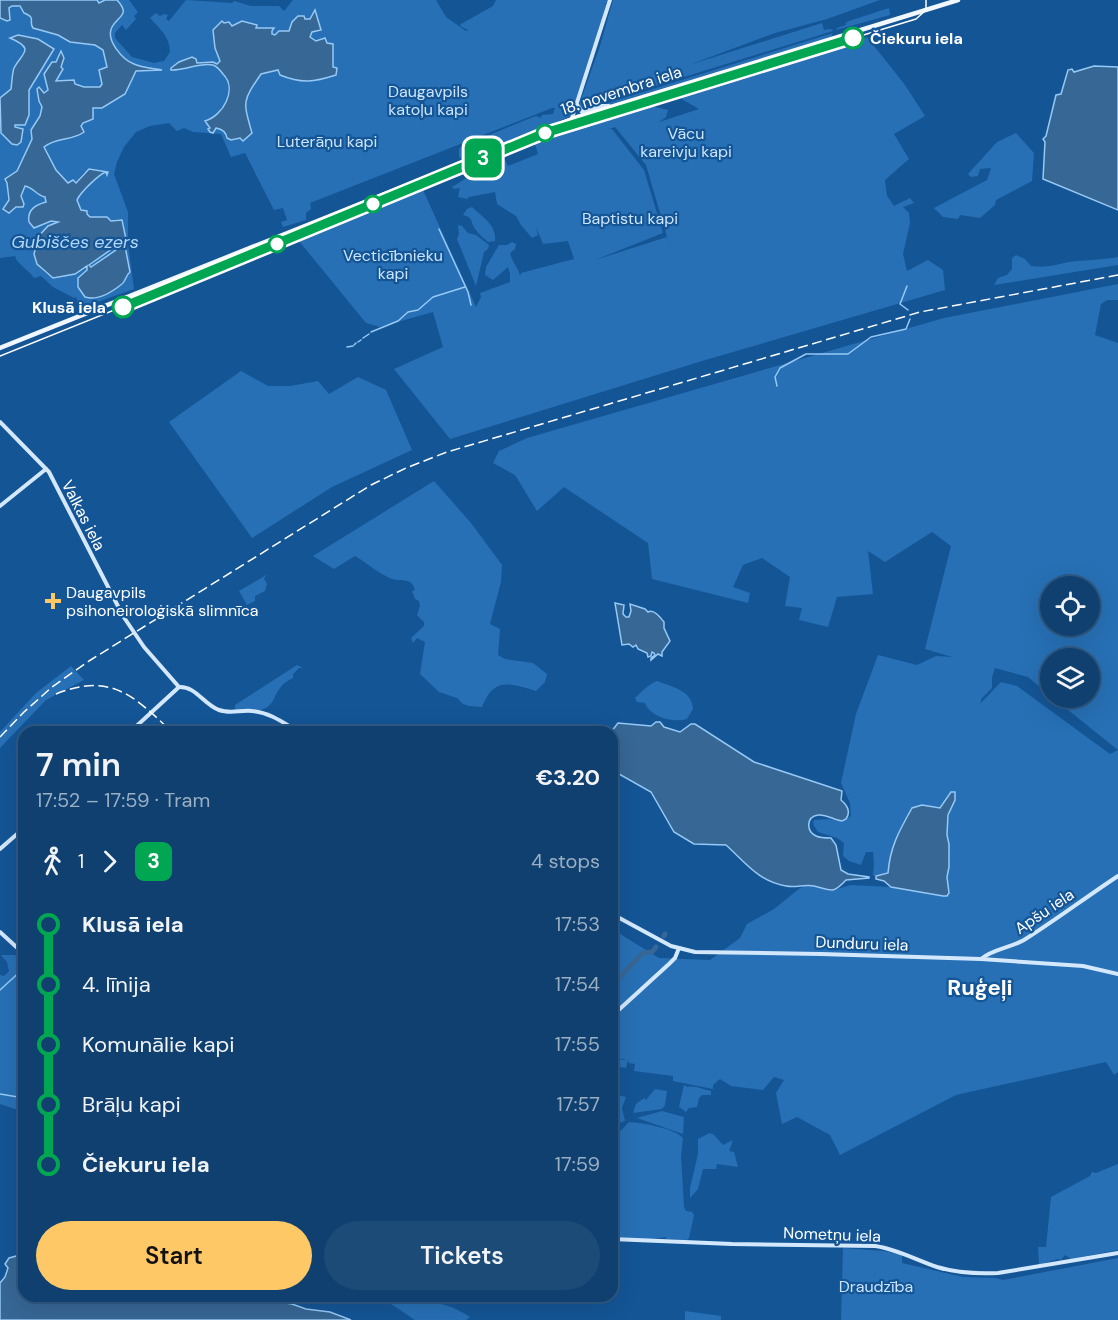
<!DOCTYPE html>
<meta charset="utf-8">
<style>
body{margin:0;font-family:"DM Sans",sans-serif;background:#1d4b78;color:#f1f3f6;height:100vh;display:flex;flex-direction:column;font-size:22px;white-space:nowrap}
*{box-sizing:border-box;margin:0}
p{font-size:20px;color:#9bafc3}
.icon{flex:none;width:33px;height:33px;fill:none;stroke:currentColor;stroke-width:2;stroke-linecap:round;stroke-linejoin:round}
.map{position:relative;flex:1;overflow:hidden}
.details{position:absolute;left:18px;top:726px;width:600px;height:576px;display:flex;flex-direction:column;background:#0f4070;border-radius:18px;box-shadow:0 6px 24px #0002,0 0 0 2px #2f5983}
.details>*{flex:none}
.badge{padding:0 12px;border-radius:9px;font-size:21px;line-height:39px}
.tools{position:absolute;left:1040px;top:576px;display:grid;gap:12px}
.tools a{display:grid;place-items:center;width:60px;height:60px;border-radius:50%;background:#0f4070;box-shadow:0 6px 24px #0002,0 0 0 2px #2f5983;font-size:30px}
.map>.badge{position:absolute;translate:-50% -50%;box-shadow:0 0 0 3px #fff}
.legs{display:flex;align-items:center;gap:9px;height:66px;padding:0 18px;font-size:20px}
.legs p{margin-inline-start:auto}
.overview{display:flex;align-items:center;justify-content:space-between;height:102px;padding:0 18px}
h1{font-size:33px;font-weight:600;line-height:45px}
.cta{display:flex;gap:12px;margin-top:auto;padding:12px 18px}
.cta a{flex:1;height:69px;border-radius:36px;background:#ffc866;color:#111;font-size:24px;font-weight:600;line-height:69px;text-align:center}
.cta a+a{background:#1d4b78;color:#f1f3f6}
ul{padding:0 18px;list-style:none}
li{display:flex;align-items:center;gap:21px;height:60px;font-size:22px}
li i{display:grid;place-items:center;width:9px;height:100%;margin:0 8px;background:currentColor}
li i::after{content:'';width:15px;height:15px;margin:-8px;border:4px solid;border-radius:50%;background:#0f4070}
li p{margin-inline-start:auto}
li:first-child i{background:linear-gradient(#0000 50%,currentColor 0)}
li:last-child i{background:linear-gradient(currentColor 50%,#0000 0)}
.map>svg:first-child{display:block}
.green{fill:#2770b5;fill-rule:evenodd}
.water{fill:#376795;stroke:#96c9f5;stroke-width:1.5}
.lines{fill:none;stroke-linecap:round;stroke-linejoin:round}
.stream{stroke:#96c9f5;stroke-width:1.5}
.river{stroke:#376795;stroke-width:5}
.secondary{stroke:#d3e8fc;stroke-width:4}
.primary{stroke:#f0f7ff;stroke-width:4.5}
.highway{stroke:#fff;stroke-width:5}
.tram{stroke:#fff;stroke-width:1.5}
.rail{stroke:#fff;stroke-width:1.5;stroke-dasharray:10 4.5;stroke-linecap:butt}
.line-1-casing{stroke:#fff;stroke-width:14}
.line-1{stroke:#00a651;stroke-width:9}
.stop-1-dot{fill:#fff;stroke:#00a651;stroke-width:3}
.poi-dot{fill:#ffc866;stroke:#145596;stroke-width:2}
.labels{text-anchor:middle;stroke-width:4.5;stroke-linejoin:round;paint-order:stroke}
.stop-label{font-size:16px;font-weight:bold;fill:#fff;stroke:#145596;text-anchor:start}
.street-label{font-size:16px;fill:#fff;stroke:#145596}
.park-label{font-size:16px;fill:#cce5fd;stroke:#145596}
.poi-label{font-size:16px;fill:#fff;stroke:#145596;text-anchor:start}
.water-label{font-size:18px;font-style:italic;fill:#b1d7f9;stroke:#145596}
.district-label{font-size:22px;font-weight:bold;fill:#fff;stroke:#145596}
</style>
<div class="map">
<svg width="1118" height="1320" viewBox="0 0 1118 1320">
<rect width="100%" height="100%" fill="#145596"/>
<g class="green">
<path d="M89 0H129L138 12 134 16 136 19 126 30 122 25 115 33V38L132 57 154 63 164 61 170 52C170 37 160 29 150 18L156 13 160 16 164 14 168 15 166 19 169 21 186 0 232 3 234 1 251 6H279L284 11 293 0H436L446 17 466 31 468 30 460 26 461 24 493 6 496 0H609L608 3H603L607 4 572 112 569 110 572 104 569 103 568 105 570 106 568 111 572 113 569 117 463 160 459 157V149L462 146 533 117 537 116 540 118 542 115 553 114 555 108H552L310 203 311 209 306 213V220L283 227 281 222 287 220 283 208 274 210 245 153 231 157 221 134 193 132 184 128 177 131 169 123 150 126 136 132 124 147 117 162 114 174 128 212V244L134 289 89 305 79 311 77 306 79 305 76 297 74 298 53 287 41 276 34 278C29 270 17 264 15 256L0 258V122L13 140 11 89 1 98 0 106V10L11 6ZM229 98 227 134 220 129H211L205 121 215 118ZM79 135 58 139 44 147 56 170 68 183H75L84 172 89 187 79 195 77 200 82 210H86L87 214 90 217H107L111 221 118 219 123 223 125 241 89 264 91 267 126 247 130 272C125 276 125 281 122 285 118 288 104 295 100 296L82 274 87 270V266L75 274 53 278C36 269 33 257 36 238L48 226 58 222 56 220 47 222 31 209 46 202 45 197C36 195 34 188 25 186L21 196 24 204 14 209 8 203 7 183 5 181 16 175 32 139Z"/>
<polygon points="613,0 880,0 827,19 775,33 689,65 822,23 824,30 831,29 833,31 581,109 579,105 600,46"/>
<polygon points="889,8 890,15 836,30 837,28 846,25 845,23 848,23 846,22"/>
<polygon points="833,33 831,37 614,103 582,111"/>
<path d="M867 37 905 85 925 116 894 134 909 159 885 180 887 196 894 206 910 198 914 203 903 207 909 213 910 223 903 254 907 271 928 260 943 270 945 290 702 361 450 439 394 369 443 347 433 312 380 327 366 323 299 241 423 190 476 307 481 297 480 293 510 282V274L508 267 493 280 485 275 486 267 499 245H507L512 242 516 244 515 249 510 253C512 262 518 267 520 276L521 273 574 259 568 241 543 244 536 227 538 235 532 238 521 225 516 216 497 204 495 192 469 197 467 199 458 197 460 188 454 189 452 187C461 182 466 177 476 173L473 165 523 144 527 145 503 156 508 166 538 154 535 144 579 129 578 125 647 105 668 110 666 117 659 122 699 109 680 98 682 93ZM615 127 646 165 675 264 667 237 595 260 663 233 644 170 612 129H609Z"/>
<polygon points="1016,133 1034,153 1032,181 996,200 995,205 980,218 960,215 958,219 943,217 934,208 987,180 991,168 980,169 978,176 971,177 968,174 997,142"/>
<path d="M472 207C482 217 497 225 495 241L488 242C484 238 479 235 476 230 470 223 474 217 463 215L467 209Z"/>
<polygon points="458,225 462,226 468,233 476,235 489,245 488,249 484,252 476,286 457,239 459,234"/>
<path d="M1016 255 1025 259 1031 266C1048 268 1054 265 1069 262 1086 260 1102 260 1118 257V265L994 285 998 278 1007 275 1012 269V258Z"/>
<path d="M1118 284V300H1107L1101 304 1095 335 1118 343V1072L1114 1075 1106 1062 956 1095 840 1155 830 1135 797 1117 782 1124 776 1093 784 1080 774 1077 763 1090 731 1086 720 1079 713 1085V1089L673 1081V1076L634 1071 635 1064 629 1063 628 1060 626 1068 613 1066 614 1059 626 1060 612 1056V929L659 958 710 960 740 938 747 924 774 909 800 888 806 886H812L830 891 851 885 891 887 942 896H948C950 889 947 883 947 876 947 873 949 870 949 867 951 843 942 822 955 800L951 792 940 808 922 805 895 839 893 851 890 855 888 873 873 876 874 865 873 852H866L861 865 849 861 843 856 844 843 837 838 818 832 813 824 814 820 829 819 842 822 851 816 850 803 841 783 856 714 878 655 917 665 936 656 952 657 925 649 951 546 932 532 885 562 868 551 873 594 837 597 828 627 799 620 802 608 785 606 790 577 762 558 743 565 733 587 750 593 748 603 652 579 648 543 564 487 537 511 515 475 493 463 499 451 527 438 944 318ZM1050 586H1089V626H1050ZM1050 658H1089V698H1053L1118 750 1110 754 1017 686 1001 682 980 704 982 698 992 688V677L995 668 1028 677 1050 695Z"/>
<polygon points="241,371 268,386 290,386 318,381 329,394 358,377 386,390 412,450 332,487 252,538 169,422"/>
<path d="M434 481 471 523 502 565 501 582 490 624 500 629 498 655 505 659 533 663 547 674 545 682 536 691C509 683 494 677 482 707L469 706 463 704 457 698 439 692 420 674 425 642 417 638 413 643 411 638 424 626V622L417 615 420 606 419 601 415 599 412 591 415 590C412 577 402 582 392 579 379 574 367 563 355 556L334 569 313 556Z"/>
<polygon points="268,574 264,578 267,584 265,591 255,596 255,601 247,605 239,591"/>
<path d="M297 665 303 668H299L293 674V678C264 691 286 718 235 709V705Z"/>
<polygon points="71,666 84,680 46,700 0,748 0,732 36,693"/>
<path d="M657 681C672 687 692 690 693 709L687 719C673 723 650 717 645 703L637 702 635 698C642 691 648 685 657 681Z"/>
<polygon points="1,955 15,955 24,963 24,1112 0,1104 0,975 4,976 9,971 7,962"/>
<path d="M684 1085 687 1087C694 1085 703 1089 711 1091V1095H702L699 1098 697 1107 689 1108 686 1112 679 1107Z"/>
<polygon points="655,1089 667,1091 665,1105 662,1109 633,1113 636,1104 644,1098 646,1100"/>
<polygon points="612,1094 626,1097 622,1108 625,1121 616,1124 616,1111 612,1110"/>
<polygon points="662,1111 684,1117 683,1134 637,1118"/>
<path d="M629 1122C643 1123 674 1128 683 1138L681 1156 684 1207 686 1211 692 1212 694 1215 689 1238 687 1240 666 1239V1237L646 1240 612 1238V1186L614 1185 612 1184V1140Z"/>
<polygon points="710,1133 714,1135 723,1145 733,1140 729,1151 734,1152 738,1167 717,1164 716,1169 703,1169 698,1189 690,1198 690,1188 698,1154 698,1139"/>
<polygon points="1118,1164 1118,1250 1071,1259 1065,1255 1061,1260 1058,1259 1039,1265 1038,1247 1046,1247 1051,1197 1090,1176 1092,1172 1096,1173"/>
<polygon points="843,1248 884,1251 902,1255 902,1263 963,1277 996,1278 1003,1280 1118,1258 1118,1320 841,1320"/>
<path d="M385 1296H424L430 1304C442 1301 460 1310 470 1317L466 1320H415L385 1300Z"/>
<polygon points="685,1311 721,1316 721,1320 685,1320"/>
</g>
<g class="water">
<path d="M0 0H97L99 3 105 0H117C131 15 118 16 112 27 105 40 123 60 134 64 143 68 153 68 162 70L136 71 125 94 102 108H93V119L83 123 81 126 84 132C72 141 56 137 44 147L56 170 68 183 73 180 76 183 89 169 108 172 107 175 106 172C99 174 80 193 77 200L81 210 87 211V214L90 217H107L111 221 122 220 126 239 89 265 91 267 119 248 125 246 130 272C125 276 126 281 122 284 112 292 97 301 85 297L78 287V278L87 270V266L75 274 53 278 37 264 34 254 36 247 35 240 48 226 58 222 51 221 34 228 29 222C27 210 35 205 46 202L45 197C36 195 34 188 25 186L21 196 24 204 23 207H16L9 213 3 209 9 200 7 183 5 179 17 171 32 139 31 130 40 116 42 107 39 101 37 89 39 87 44 93 48 90 44 74 52 62H56L61 51 64 58 61 67 63 69 56 81 74 80 75 84 84 87H100L102 84 99 70 107 67 103 50 95 45 70 42 58 35 33 28C28 21 37 18 24 13L20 6H12L9 8 10 20 7 21 0 18Z"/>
<path d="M315 10 321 30 312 32 310 37 316 41 325 38 327 43 333 44V67L337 68 336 75C314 82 302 84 280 75L278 70 261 74C242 102 243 101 252 133L243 141 240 138 231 140 227 138C226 132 222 129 216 128L213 133 210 132 208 129 210 128 205 121C223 116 238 89 223 74 220 70 217 66 213 65 200 62 184 71 171 70V68L179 62 192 57 196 59 197 63 213 62 217 64 220 61 215 48 213 30 222 21 224 23 229 22 232 26 242 21 257 25 256 28H274L272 31V34L275 35 279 31H289L292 22 298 16H304L305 19H310Z"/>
<path d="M18 35 38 39 54 49 29 90V115L25 125H15V127L23 129 21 142 17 145 12 144 1 133 0 98 11 89C12 82 12 74 14 68 22 53 36 49 10 38Z"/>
<polygon points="1094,66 1118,67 1118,210 1043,179 1045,142 1043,139 1046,136 1056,95 1061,94 1068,70 1072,69 1074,72"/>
<path d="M615 603 624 605 623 614 626 617H629L631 611 630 604 645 609 648 612C654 609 660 617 664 622V628L670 641 662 652V656L658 654 651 660V658L655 655 654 653 652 652 651 656 648 657 647 653 638 649 636 645 633 647 629 644 622 645Z"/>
<path d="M656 722H660L664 727 680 732 691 724H695L754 762 842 791 841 800C847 805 851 812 846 819L842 821C834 820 826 814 818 815 806 817 806 831 816 836 820 838 827 838 831 838L836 845 841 870 848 874 869 877V878L846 880C832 895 831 890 814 886 805 884 796 888 786 886 758 881 746 863 726 845L694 844 674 832 651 792 612 770 611 732 618 723 651 726Z"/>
<path d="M951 792H955V800L948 815 947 835 949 844V867L947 877 949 893 947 896H943L891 887 884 881 876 879V876L888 873C890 847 899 831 912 808L922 805 940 808Z"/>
<polygon points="24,1254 24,1296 241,1296 292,1304 306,1309 330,1312 351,1320 0,1320 0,1283 5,1277 8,1268 5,1264 9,1258"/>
</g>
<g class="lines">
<g class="stream">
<polyline points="439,229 468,292 471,305"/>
<polyline points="907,286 900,304 908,310"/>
<polyline points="371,332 398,321 408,312 418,310 433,297 465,287"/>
<polyline points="363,338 369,334"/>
<polyline points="358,342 361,340"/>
<polyline points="354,345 356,343"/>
<polyline points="347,347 353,346"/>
<polyline points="777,386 775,377 780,368 806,354 848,354 871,337 906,329 910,319"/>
<polyline points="0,990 24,968"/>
<polyline points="0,1094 24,1098"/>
</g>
<g class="river">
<polyline points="664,936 665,934"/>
<polyline points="612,985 643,953 652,952 656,947"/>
</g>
<g class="secondary">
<polyline points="577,105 582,112 602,106 609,106"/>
<polyline points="572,118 610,0"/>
<polyline points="0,422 49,472 123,616 144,647 179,687"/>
<polyline points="0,506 46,469"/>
<path d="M179 687C196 686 204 705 219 710 230 714 240 710 252 711 269 712 284 723 299 732"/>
<polyline points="130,732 179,687"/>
<polyline points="0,849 24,828"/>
<polyline points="612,914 671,946 695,952 821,954 981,959 1083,966 1118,974"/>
<polyline points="0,932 24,954"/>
<path d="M981 959C993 949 1010 948 1024 940 1056 920 1086 897 1118 876"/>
<polyline points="612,1016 669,964 675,958 679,948"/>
<path d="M612 1239 732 1244 875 1246C897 1249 916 1260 937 1267 957 1273 977 1274 998 1273L1118 1253"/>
</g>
<g class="primary">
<polyline points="578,117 958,0"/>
<polyline points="0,348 572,119"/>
</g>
<polyline class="highway" points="572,119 578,117"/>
<g class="tram">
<polyline points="358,211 549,131 916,19 926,10 926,0"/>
<polyline points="0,356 365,209"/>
</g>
<g class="rail">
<path d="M56 694C111 672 134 696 172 732"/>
<polyline points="0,737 24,712 52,687 89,661 371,485 406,468 447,452 920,312 1118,275"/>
</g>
</g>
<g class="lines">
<g class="line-1-casing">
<polyline id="line-1" points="123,307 545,133 853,38"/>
</g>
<use href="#line-1" class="line-1"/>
</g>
<g class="stop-1-dot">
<circle cx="853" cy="38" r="10"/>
<circle cx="545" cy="133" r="8"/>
<circle cx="373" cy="204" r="8"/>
<circle cx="277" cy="244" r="8"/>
<circle cx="123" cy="307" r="10"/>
</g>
<path class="poi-dot" d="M50 592h6v6h6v6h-6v6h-6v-6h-6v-6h6z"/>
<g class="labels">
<g class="stop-label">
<text x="870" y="44">Čiekuru iela</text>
<text x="106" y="313" text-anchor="end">Klusā iela</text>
</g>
<g class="street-label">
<text transform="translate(621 90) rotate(-18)" y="6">18. novembra iela</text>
<text transform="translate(84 515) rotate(63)" y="6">Valkas iela</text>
<text transform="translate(1044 911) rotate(-34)" y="6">Apšu iela</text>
<text transform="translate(862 943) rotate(2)" y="6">Dunduru iela</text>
<text transform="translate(832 1234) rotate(2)" y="6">Nometņu iela</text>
</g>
<g class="park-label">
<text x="428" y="97">Daugavpils<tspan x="428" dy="18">katoļu kapi</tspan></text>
<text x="686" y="139">Vācu<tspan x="686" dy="18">kareivju kapi</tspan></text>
<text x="327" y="147">Luterāņu kapi</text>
<text x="630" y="224">Baptistu kapi</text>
<text x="393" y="261">Vecticībnieku<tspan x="393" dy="18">kapi</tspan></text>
<text x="876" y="1292">Draudzība</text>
</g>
<g class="poi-label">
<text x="66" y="598">Daugavpils<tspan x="66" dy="18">psihoneiroloģiskā slimnīca</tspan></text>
</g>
<g class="water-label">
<text x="75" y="248">Gubiščes ezers</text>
</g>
<g class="district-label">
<text x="980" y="995">Ruģeļi</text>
</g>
</g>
</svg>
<div class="tools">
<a><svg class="icon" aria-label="locate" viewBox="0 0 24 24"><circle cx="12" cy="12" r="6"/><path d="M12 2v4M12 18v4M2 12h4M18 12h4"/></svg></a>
<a><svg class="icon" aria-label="layers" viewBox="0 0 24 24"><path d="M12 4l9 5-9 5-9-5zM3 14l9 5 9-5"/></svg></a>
</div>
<b class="badge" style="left:483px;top:158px;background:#00a651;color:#fff">3</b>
<section class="details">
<div class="overview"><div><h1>7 min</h1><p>17:52 – 17:59 · Tram</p></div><b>€3.20</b></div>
<div class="legs"><svg class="icon" aria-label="walk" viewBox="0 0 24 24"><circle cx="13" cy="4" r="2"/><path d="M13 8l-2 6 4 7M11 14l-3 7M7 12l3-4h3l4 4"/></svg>1<svg class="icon" aria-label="forward" viewBox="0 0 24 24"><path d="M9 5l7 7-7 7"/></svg><b class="badge" style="background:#00a651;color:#fff">3</b><p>4 stops</p></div>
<ul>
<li><i style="color:#00a651"></i><b>Klusā iela</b><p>17:53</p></li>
<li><i style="color:#00a651"></i><span>4. līnija</span><p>17:54</p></li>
<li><i style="color:#00a651"></i><span>Komunālie kapi</span><p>17:55</p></li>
<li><i style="color:#00a651"></i><span>Brāļu kapi</span><p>17:57</p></li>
<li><i style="color:#00a651"></i><b>Čiekuru iela</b><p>17:59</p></li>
</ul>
<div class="cta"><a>Start</a><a>Tickets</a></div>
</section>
</div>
